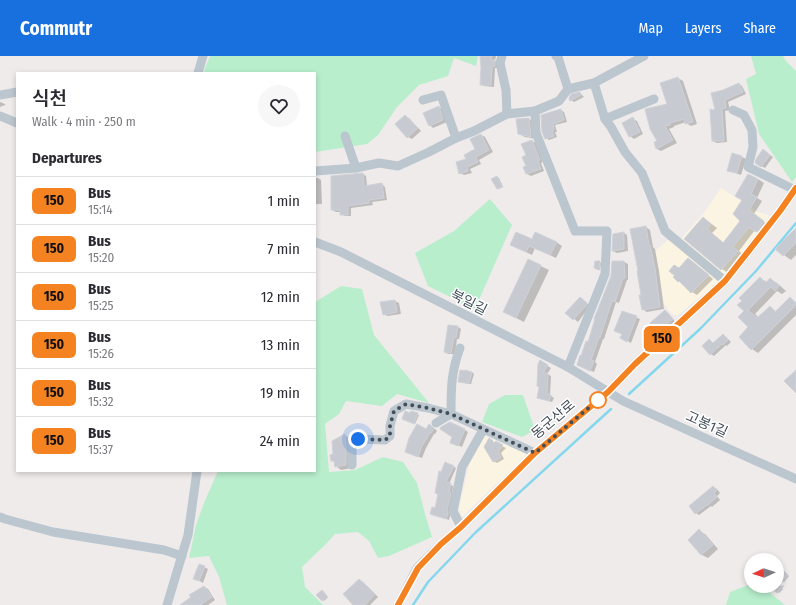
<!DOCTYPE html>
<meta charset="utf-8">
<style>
body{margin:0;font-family:"Fira Sans Condensed","Noto Sans KR",sans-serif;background:#f7f7f7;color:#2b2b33;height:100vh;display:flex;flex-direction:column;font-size:15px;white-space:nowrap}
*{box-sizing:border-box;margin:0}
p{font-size:13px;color:#7c7c81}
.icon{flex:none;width:22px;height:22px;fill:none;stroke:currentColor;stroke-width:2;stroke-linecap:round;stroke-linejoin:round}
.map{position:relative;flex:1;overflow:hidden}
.sheet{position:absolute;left:16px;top:16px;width:300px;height:400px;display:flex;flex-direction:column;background:#fff;border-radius:0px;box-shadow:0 2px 6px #0003}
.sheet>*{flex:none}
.badge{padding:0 8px;border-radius:6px;font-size:14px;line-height:26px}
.needle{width:26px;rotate:266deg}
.controls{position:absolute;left:744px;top:497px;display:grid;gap:8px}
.controls a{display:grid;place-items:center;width:40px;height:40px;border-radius:50%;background:#fff;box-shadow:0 2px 6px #0003;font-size:20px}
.you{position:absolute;width:20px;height:20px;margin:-10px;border:3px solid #fff;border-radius:50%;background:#1a73e8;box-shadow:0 0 0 6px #1a73e833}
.map>.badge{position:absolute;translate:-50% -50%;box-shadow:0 0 0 2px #fff}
h2{padding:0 16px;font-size:15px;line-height:36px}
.round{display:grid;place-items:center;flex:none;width:42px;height:42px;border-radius:21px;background:#f7f7f7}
.headline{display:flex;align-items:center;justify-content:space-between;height:68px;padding:0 16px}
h1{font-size:19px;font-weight:600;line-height:30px}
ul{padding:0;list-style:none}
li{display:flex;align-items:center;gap:12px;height:48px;padding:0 16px;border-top:1px solid #e1e1e2}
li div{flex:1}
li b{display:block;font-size:15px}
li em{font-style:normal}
li .badge{min-width:44px;font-weight:700;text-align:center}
header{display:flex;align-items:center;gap:24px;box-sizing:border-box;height:56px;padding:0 20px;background:#1770dd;color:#fff}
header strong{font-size:19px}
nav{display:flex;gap:22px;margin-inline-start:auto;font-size:14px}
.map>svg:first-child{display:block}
.commercial{fill:#fbf4e2}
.green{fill:#b8eecc}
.shadow{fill:#0003}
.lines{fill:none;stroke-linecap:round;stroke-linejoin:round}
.stream{stroke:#84d7ec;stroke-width:2.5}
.building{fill:#c8cad1;stroke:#cfd2d8}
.minor{stroke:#bcc6cf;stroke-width:9}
.line-casing{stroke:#fff;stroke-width:9}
.line{stroke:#f58220;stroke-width:6}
.walk{stroke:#444f59;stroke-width:4;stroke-dasharray:0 7.2}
.stop-dot{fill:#fff;stroke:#f58220;stroke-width:2}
.labels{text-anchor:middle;stroke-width:3;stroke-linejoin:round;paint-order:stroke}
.street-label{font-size:14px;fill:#444f59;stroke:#fff}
</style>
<header>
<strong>Commutr</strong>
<nav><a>Map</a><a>Layers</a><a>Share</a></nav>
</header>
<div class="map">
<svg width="796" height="549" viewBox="0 0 796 549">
<rect width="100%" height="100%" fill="#efebeb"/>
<g class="commercial">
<polygon points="721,132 756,155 771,160 724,221 677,260 671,257 664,248 655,195 669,183 681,183 703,158"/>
<polygon points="485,380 528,398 462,461 459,453 469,409"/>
</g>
<g class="green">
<polygon points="210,0 478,0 476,10 454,2 448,20 419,29 397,51 378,79 367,88 315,96 315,17 204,17 205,12"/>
<polygon points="751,0 783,0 786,5 796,15 796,121 792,126 759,78 746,23 756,18"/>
<polygon points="490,143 512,169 475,253 428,230 415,197 454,175"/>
<polygon points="341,230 362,233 374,279 429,347 397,338 382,350 346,345 339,358 325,368 329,416 355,414 383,401 403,406 417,427 425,458 432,481 389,500 378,502 369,485 358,476 335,478 326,488 302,511 305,531 323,549 227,549 219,521 209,500 189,502 196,469 204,447 218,415 315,415 315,246"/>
<polygon points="505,339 523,339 535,374 522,381 482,366 489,348"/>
<polygon points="751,528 751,530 762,530 785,549 726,549 730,536"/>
</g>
<g class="shadow">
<polygon points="481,0 496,0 495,5 498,7 498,12 495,12 494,31 484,30 481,28"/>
<polygon points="678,22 683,25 697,68 691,70 686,67 686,66 674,70 674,71 669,73 677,87 661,95 657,93 655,87 658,86 668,48"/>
<polygon points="739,28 742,30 746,38 728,46 730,54 725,55 727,86 717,87 713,85 724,35"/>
<polygon points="580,37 584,41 574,46 571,44"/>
<polygon points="0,46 5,48 5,49 0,51"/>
<polygon points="438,51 442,53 447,66 433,72 430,69"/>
<polygon points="561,54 564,56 567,66 555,69 557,76 555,76 557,81 549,84 546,82 543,76"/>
<polygon points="405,60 409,62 421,75 412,83 408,81"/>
<polygon points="529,63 535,66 537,83 525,81 519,78 517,64"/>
<polygon points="633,63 637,65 643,78 634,83 630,80"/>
<polygon points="481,79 485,81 493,96 479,104 481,108 470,113 472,117 464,119 460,117 467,103 476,94"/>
<polygon points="532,85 536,87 543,106 541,107 544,115 531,120 527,118 527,100"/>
<polygon points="767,97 773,101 765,112 756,107"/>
<polygon points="733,98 742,101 746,103 741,119 732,116 728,114"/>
<polygon points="363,118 366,120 367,130 382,128 385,131 387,144 372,146 373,149 351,152 351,160 345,160 341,158 341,156 336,156 332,154"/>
<polygon points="497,121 499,122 503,131 499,133 497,133"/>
<polygon points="315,122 318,122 321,124 322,148 315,148"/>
<polygon points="758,123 764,127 757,142 762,145 754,158 769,170 762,179 755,174 739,195 743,199 728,217 722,213 686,183 703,162 709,166 717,172 712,177 724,187 741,164 744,144"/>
<polygon points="646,171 650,174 653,191 655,193 659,215 664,253 647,256 642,253 642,239"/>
<polygon points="796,173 796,199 791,204 784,199 777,193"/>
<polygon points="624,177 627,179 628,195 617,197 613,195"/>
<polygon points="532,184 556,186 562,190 556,202 535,192 532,199 517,192"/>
<polygon points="528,204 549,214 524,266 504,256"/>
<polygon points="689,204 694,207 713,223 697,239 692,236 683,228 678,225 676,220 679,213"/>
<polygon points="599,206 601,207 600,214 596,213"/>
<polygon points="624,206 628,208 628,224 627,224 619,247 616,246 604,283 603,283 595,306 597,308 594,316 581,311 588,287"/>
<polygon points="760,222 767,226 770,223 777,227 786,235 782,238 777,235 755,258 759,262 770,251 777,256 790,243 796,246 796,259 758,297 752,293 750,271 745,255"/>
<polygon points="583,244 590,250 578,266 567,257"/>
<polygon points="395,245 399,247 401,258 387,260 384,258"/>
<polygon points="623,256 640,263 631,287 621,281 623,278"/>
<polygon points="665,256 668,257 674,264 674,266 668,271 666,270 659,275 656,273 651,267"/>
<polygon points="458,271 461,273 459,283 457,283 455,298 448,298 445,296"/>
<polygon points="723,280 726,281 731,286 727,290 726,289 714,300 711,298 709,284 714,288"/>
<polygon points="541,306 551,312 547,318 551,320 550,339 554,342 552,346 541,343 538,341 540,331"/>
<polygon points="472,316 474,318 471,328 462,327 459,325"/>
<polygon points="412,356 419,359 415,368 404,363 411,359"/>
<polygon points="433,371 437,375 435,378 434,378 426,392 422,402 409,397"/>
<polygon points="465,374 468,376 462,391 455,388 454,380"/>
<polygon points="345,379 350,383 352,393 352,412 341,414 336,410 335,406 332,404"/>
<polygon points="489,384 506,392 501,397 504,403 497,407 493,405"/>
<polygon points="454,411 456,412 449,428 453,430 450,456 450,460 449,464 434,459 439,439 436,437 441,417"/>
<polygon points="713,431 717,433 720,437 717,440 720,444 712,451 711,450 699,459 696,457"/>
<polygon points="699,475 705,478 718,493 708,502 702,499 689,484"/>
<polygon points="199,509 208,513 203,527 198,524"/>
<polygon points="785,516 789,520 784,526 782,525"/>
<polygon points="360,524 363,526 378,541 370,549 354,549"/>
<polygon points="777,528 783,533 779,537 773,532 775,530 777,530"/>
<polygon points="204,531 208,533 215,544 208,549 182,549"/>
<polygon points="323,536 328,541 324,545 323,544"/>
</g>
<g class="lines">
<g class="stream">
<polyline points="629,338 700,273 756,215 796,167"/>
<polyline points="413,549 428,526 475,477 611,353"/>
</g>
</g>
<g class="building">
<polygon points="480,0 492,0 491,4 495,4 495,10 492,11 491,29 480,29 481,11"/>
<polygon points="678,21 693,66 685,68 684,63 670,67 670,69 665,70 673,84 656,93 654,86 657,85 650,73 645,53 667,48 660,27"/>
<polygon points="739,27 743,36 725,44 726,52 722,53 724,85 712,85 710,53 715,54 711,37 723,34"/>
<polygon points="580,36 581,39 570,45 569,42 571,38"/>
<polygon points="439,50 443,64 429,70 423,57"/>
<polygon points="561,53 564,64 553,68 554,74 552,75 554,80 545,83 542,76 541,59"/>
<polygon points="405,59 418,72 407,82 395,68"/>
<polygon points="633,61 640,76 629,81 622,67"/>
<polygon points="529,62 531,81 518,78 516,63"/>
<polygon points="481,78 489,94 476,101 478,106 467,111 468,115 459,118 456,106 466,103 464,99 475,93 470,83"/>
<polygon points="532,84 540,104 538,105 541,113 526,118 523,111 526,110 522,101 526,99 521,88"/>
<polygon points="763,93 770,99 761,111 755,107 756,103"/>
<polygon points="732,97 742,100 737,117 727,115"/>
<polygon points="363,117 364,130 382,127 384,142 369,144 369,147 348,150 348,159 340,159 340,154 331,154 331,120"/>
<polygon points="748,118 758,123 751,138 757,141 749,154 764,165 756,176 749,171 733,191 738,195 721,214 684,183 703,161 711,168 707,173 723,187 740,165 733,158 742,144 735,140"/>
<polygon points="497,120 502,131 497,133 491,123"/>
<polygon points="646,170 649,189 650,189 655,212 660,251 642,254 639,239 641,239 637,215 638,215 630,173"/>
<polygon points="796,172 796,187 783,200 775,193"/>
<polygon points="516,176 532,183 535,176 557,186 550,199 529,190 526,196 510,189"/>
<polygon points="624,176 624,193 612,195 613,178"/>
<polygon points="688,202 709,219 691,237 679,225 678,226 673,221 675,220 669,215 674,209 679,212"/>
<polygon points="528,203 541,209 516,262 503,256"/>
<polygon points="595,205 600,205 599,214 594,212"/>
<polygon points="612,205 624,205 625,222 623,222 615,246 612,245 600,282 599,281 591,304 594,305 590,315 577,309 580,299 581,300 586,285 588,286 595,263 594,263 611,220"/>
<polygon points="760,221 766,227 770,222 779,230 775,235 771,231 748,254 757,262 770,250 775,256 790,241 796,247 796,249 751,294 739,281 748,271 738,261 744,255 737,249 742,245 739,242"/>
<polygon points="580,241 587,247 586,250 573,264 565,257"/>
<polygon points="395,244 397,256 383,259 380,246"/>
<polygon points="665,254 673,263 664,270 663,268 655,274 650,267"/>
<polygon points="622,255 637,260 627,286 620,282 622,278 614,275"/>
<polygon points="448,269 458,270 456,282 454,281 451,297 444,296"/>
<polygon points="723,278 728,284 723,289 722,288 710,299 702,290 709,283 713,287"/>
<polygon points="540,304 548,309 543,317 548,317 547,337 551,339 549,345 537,342 539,331 537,330 538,308"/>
<polygon points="460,314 465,315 465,314 472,316 469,327 458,326"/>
<polygon points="796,314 796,337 784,325"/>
<polygon points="405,355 410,357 411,355 418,357 414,368 402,363"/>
<polygon points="450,366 465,373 458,390 450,387 452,381 440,373 441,371"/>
<polygon points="417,368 426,373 429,368 434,372 431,377 430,377 422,390 418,401 405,396 409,382"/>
<polygon points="345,378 346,389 346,409 335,411 334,405 331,405 330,399 333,398 332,385"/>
<polygon points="489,382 492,384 494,387 496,385 503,389 498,395 501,401 493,406 484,391"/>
<polygon points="445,406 454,410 446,426 451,427 449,436 451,437 447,454 448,458 446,463 430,458 432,451 435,452 438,438 435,437 439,415 441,416"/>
<polygon points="713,430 717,434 714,437 717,441 708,449 707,449 695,458 689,450"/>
<polygon points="699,473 713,489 701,499 688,484"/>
<polygon points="199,508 205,510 199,525 193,523"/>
<polygon points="783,514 788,519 782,526 777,520"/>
<polygon points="359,523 375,538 365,549 353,549 343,538"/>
<polygon points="204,530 212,541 200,549 180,549 191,541 189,539"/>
<polygon points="769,530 784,530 777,537"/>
<polygon points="322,534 327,540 322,545 316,539"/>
</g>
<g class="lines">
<g class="minor">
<polyline points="502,0 500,7 506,34 507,58"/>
<polyline points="198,17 203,0"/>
<polyline points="594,27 605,63 611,71 625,96 642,117 665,175 725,225"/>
<polyline points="568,33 594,27 644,0"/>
<polyline points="0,39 17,36"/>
<polyline points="733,54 744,59 752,74 753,91 748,111 795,134"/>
<polyline points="535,55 559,45 568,33 558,1 556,0"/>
<polyline points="0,60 17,67"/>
<polyline points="605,63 654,43"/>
<polyline points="345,80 356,112"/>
<polyline points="456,82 474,75 507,58 535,55 536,77 575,175 607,175 605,218 568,311"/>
<polyline points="315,115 356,112 379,107 398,110 429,96 456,82 441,39 423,44"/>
<polyline points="315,186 341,196 568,311 623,345 796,423"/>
<polyline points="436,367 451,358 535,397"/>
<path d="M352 409V388L358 383 385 384 390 380V370L394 355 406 348 428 352 451 358C451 333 451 316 460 292"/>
<polyline points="0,461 5,463 53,476 164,494 182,500"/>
<polyline points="461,471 453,455 462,411 483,374"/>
<polyline points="167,549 188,479 197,415"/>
<polyline points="398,549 417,512 441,488 461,471 535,397 608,336 635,308 725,225 780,155 796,132"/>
</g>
</g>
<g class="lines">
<g class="line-casing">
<polyline id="line" points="398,549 418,512 441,488 461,471 535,397 608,336 635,308 725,225 780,155 796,132"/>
</g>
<use href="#line" class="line"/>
<polyline class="walk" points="358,383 385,384 390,380 390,370 394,355 406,348 428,352 451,358 535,397 598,344"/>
</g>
<circle class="stop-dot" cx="598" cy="344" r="8"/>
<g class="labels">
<g class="street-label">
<text transform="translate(469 246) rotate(27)" y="5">북일길</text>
<text transform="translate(553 363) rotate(-40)" y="5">동군산로</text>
<text transform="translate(707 368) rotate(24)" y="5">고봉1길</text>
</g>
</g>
</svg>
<div class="controls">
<a><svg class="needle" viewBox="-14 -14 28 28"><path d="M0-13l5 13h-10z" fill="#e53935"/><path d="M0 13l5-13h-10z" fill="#7c7c81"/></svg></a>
</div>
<div class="you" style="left:358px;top:383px"></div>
<b class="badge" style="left:662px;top:283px;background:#f58220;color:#111">150</b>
<section class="sheet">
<div class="headline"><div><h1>식천</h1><p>Walk · 4 min · 250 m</p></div><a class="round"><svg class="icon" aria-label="heart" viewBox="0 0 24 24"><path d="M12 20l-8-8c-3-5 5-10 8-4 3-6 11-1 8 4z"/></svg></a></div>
<h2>Departures</h2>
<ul>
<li><span class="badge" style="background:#f58220;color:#111">150</span><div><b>Bus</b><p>15:14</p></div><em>1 min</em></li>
<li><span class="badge" style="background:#f58220;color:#111">150</span><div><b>Bus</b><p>15:20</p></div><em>7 min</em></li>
<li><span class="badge" style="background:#f58220;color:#111">150</span><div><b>Bus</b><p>15:25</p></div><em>12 min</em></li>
<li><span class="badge" style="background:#f58220;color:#111">150</span><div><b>Bus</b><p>15:26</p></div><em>13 min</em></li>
<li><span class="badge" style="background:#f58220;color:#111">150</span><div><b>Bus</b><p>15:32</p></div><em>19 min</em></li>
<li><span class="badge" style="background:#f58220;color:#111">150</span><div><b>Bus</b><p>15:37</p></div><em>24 min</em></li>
</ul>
</section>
</div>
